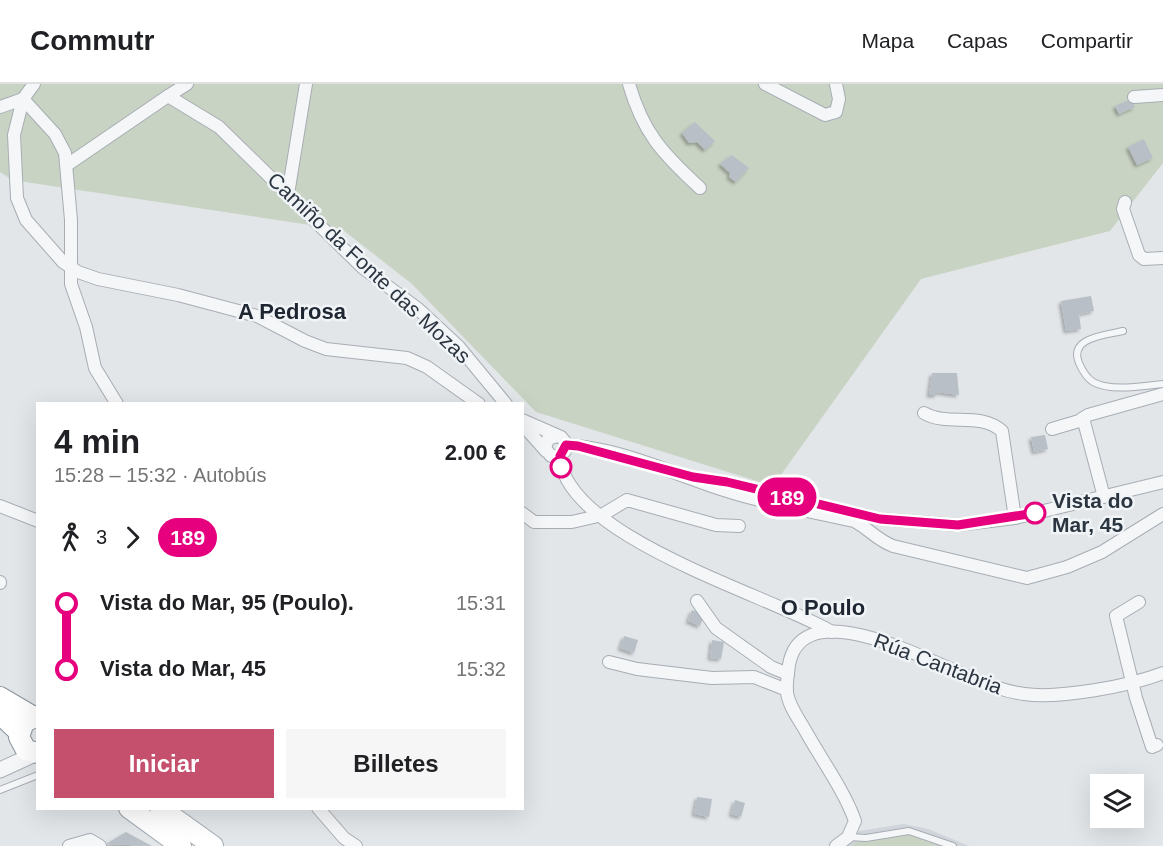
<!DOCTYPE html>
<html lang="es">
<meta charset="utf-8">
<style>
body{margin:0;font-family:Helvetica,sans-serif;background:#f6f6f6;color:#202124;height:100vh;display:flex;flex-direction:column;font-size:22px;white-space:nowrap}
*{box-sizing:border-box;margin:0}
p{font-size:20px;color:#757577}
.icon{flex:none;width:33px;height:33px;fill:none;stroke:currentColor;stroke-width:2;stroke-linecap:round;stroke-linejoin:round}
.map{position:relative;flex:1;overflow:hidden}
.drawer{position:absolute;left:36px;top:318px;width:488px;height:408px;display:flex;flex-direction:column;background:#fff;border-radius:0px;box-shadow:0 6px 24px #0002}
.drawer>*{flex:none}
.badge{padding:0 12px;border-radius:20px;font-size:21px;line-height:39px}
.tools{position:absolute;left:1090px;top:690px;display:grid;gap:12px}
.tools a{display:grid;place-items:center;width:54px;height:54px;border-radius:0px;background:#fff;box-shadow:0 6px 24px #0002;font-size:30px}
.map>.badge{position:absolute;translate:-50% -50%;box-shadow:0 0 0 3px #fff}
.legs{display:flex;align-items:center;gap:9px;height:66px;padding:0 18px;font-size:20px}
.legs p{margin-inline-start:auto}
.summary{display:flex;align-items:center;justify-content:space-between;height:102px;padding:0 18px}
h1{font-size:33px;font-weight:700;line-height:45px}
.primary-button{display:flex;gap:12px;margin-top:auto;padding:12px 18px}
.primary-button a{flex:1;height:69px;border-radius:0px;background:#c5506e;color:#fff;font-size:24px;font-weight:700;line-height:69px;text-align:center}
.primary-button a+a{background:#f6f6f6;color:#202124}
ul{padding:0 18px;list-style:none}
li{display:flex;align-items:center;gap:21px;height:66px;font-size:22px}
li i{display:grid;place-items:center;width:9px;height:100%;margin:0 8px;background:currentColor}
li i::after{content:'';width:15px;height:15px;margin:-8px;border:4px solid;border-radius:50%;background:#fff}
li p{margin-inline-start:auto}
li:first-child i{background:linear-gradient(#0000 50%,currentColor 0)}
li:last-child i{background:linear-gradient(currentColor 50%,#0000 0)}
header{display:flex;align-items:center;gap:36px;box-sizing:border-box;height:84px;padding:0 30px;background:#fff;border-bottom:2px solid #e0e0e0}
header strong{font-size:28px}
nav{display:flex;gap:33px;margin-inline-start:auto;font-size:21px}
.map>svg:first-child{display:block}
.built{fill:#d0d5db}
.green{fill:#c9d3c4}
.building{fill:#b9bfc6;filter:url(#shadow)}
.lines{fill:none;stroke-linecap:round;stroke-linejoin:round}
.service-casing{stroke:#a7adb3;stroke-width:8}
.minor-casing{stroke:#a7adb3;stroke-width:14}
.tertiary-casing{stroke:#a7adb3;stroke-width:17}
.primary-casing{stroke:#a2abb4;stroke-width:22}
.trunk-casing{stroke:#8a959f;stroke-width:22}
.service{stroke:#f4f6f8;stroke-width:6}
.minor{stroke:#f4f6f8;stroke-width:12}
.tertiary{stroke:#f4f6f8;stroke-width:15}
.primary{stroke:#fff;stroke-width:20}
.trunk{stroke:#fff;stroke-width:20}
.line-1-casing{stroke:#fff;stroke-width:14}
.line-1{stroke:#e6007e;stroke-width:9}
.stop-1-dot{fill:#fff;stroke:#e6007e;stroke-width:3}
.labels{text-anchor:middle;stroke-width:5;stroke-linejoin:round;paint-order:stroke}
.street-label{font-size:21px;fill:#2b3540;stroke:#f1f4f7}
.stop-label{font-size:21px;font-weight:bold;fill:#2b3540;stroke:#f1f4f7;text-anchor:start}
.neighbourhood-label{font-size:22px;font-weight:bold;fill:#1d2631;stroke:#f1f4f7}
</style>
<header>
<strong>Commutr</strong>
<nav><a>Mapa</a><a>Capas</a><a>Compartir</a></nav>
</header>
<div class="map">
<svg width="1163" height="762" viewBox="0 0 1163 762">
<defs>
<filter id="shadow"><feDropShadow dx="-2.5" dy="2.5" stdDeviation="1.5" flood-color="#0004"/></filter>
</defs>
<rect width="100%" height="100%" fill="#e2e6e9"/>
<polygon class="built" points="904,740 928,745 969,762 845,762 859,747"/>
<g class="green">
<polygon points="0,0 1163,0 1163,79 1110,147 921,195 773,402 536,328 412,200 343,146 12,96 0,88"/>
<polygon points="907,750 946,762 852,762 853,759"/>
</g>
<g class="building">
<polygon points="1132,15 1135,23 1119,30 1115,22"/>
<polygon points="695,38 715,57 705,66 697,58 689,59 682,49"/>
<polygon points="1144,55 1153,74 1137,81 1128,63"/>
<polygon points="732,71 749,84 736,98 729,93 730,89 720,80"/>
<polygon points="1091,212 1094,227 1079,230 1081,245 1066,247 1061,217"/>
<polygon points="932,289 957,289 959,311 937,308 937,311 929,311"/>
<polygon points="1045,351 1048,365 1034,368 1031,353"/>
<polygon points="692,526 704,530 700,542 688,537"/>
<polygon points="624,552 638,556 634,569 620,564"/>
<polygon points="712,556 724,558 721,575 710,574"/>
<polygon points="697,713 712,715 709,733 694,730"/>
<polygon points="735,716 745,719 741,733 731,730"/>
<polygon points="126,748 152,762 106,760"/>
</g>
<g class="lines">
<g class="service-casing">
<g id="service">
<path d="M1123 247C1107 251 1068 253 1079 279 1082 286 1087 294 1093 298 1112 308 1142 302 1163 300"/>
<polyline points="0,706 38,691"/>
<polyline points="849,753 866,754 909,747 953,762"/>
</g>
</g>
<g class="minor-casing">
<g id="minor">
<polyline points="34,0 23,15 14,51 17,114 26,136 63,178 78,188 98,195 178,211 257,232 305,257 326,265 407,274 427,283 479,320"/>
<path d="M629 0C643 49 663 70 700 104"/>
<polyline points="765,0 825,31 836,28 839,15 836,0"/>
<polyline points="168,12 187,0"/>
<polyline points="1134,13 1163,11"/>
<polyline points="23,15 55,50 65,69 71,136 71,200 86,243 95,284 117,320"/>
<polyline points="0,23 23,15"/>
<polyline points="67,81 168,12 219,43 363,184 417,224 459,263 506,320"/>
<polyline points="288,110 306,0"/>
<polyline points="1125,118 1123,125 1139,171 1144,175 1163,174"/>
<path d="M924 329C948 343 979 327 1002 347L1015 434"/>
<polyline points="1083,334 1104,413"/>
<polyline points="522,336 561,353 566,359 565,367"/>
<polyline points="522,340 546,367"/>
<polyline points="1052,345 1079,337 1088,331 1163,310"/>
<polyline points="557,352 548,355 545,364 551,372 560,372"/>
<path d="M566 361C621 364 673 390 724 406 766 420 811 427 854 437 868 444 877 456 893 462L1027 494 1067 483 1102 468 1163 430"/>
<path d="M560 372C564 453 772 512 832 548"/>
<polyline points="712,396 880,435 958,441 1015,434 1163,398"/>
<polyline points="0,422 38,437"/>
<polyline points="522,429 534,438 572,438 602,431 627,416 716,441 739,442"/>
<polyline points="0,498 0,499"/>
<polyline points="697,517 716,544 771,583 788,590"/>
<polyline points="1139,518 1116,532 1136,614 1152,663 1157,661"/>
<polyline points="609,578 637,585 712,594 754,593 787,606"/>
<polyline points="318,724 344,754 356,762"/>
<polyline points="69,762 90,756 100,762"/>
<path d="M836 762 848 753 855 737C844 706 821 675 805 646 798 634 789 622 787 609 786 600 788 590 789 581 801 510 919 572 955 587 977 596 1000 607 1024 610 1060 615 1129 602 1163 589"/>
</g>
</g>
<g class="tertiary-casing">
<polyline id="tertiary" points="0,686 37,669"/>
</g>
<g class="primary-casing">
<g id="primary">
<polyline points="129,724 181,762"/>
<polyline points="160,724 213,762"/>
</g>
</g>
<g class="trunk-casing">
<g id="trunk">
<polyline points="0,613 34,633"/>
<polyline points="0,630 19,648"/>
<polyline points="38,632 24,638 19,653 26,666 38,669"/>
</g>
</g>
<use href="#service" class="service"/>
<use href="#minor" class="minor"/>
<use href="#tertiary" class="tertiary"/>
<use href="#primary" class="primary"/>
<use href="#trunk" class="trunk"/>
</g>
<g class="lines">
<g class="line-1-casing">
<polyline id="line-1" points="561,383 560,372 566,361 578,362 693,393 727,398 880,435 958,441 1035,429"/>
</g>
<use href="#line-1" class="line-1"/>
</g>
<g class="stop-1-dot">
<circle cx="561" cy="383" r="10"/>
<circle cx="1035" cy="429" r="10"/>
</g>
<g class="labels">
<g class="street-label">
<text transform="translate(369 184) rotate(43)" y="7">Camiño da Fonte das Mozas</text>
<text transform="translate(938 580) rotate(21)" y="7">Rúa Cantabria</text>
</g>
<g class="stop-label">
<text x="1052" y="424">Vista do<tspan x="1052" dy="24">Mar, 45</tspan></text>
</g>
<g class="neighbourhood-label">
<text x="292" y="235">A Pedrosa</text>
<text x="823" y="531">O Poulo</text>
</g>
</g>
</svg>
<div class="tools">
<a><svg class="icon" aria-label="layers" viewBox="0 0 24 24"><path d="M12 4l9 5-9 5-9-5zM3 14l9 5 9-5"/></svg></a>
</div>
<b class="badge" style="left:787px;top:413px;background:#e6007e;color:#fff">189</b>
<section class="drawer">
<div class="summary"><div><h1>4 min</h1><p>15:28 – 15:32 · Autobús</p></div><b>2.00 €</b></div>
<div class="legs"><svg class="icon" aria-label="walk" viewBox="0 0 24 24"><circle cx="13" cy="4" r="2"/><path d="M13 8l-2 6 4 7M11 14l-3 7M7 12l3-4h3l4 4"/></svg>3<svg class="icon" aria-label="forward" viewBox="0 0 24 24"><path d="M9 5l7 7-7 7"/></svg><b class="badge" style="background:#e6007e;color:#fff">189</b></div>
<ul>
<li><i style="color:#e6007e"></i><b>Vista do Mar, 95 (Poulo).</b><p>15:31</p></li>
<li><i style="color:#e6007e"></i><b>Vista do Mar, 45</b><p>15:32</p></li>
</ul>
<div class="primary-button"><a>Iniciar</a><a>Billetes</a></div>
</section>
</div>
